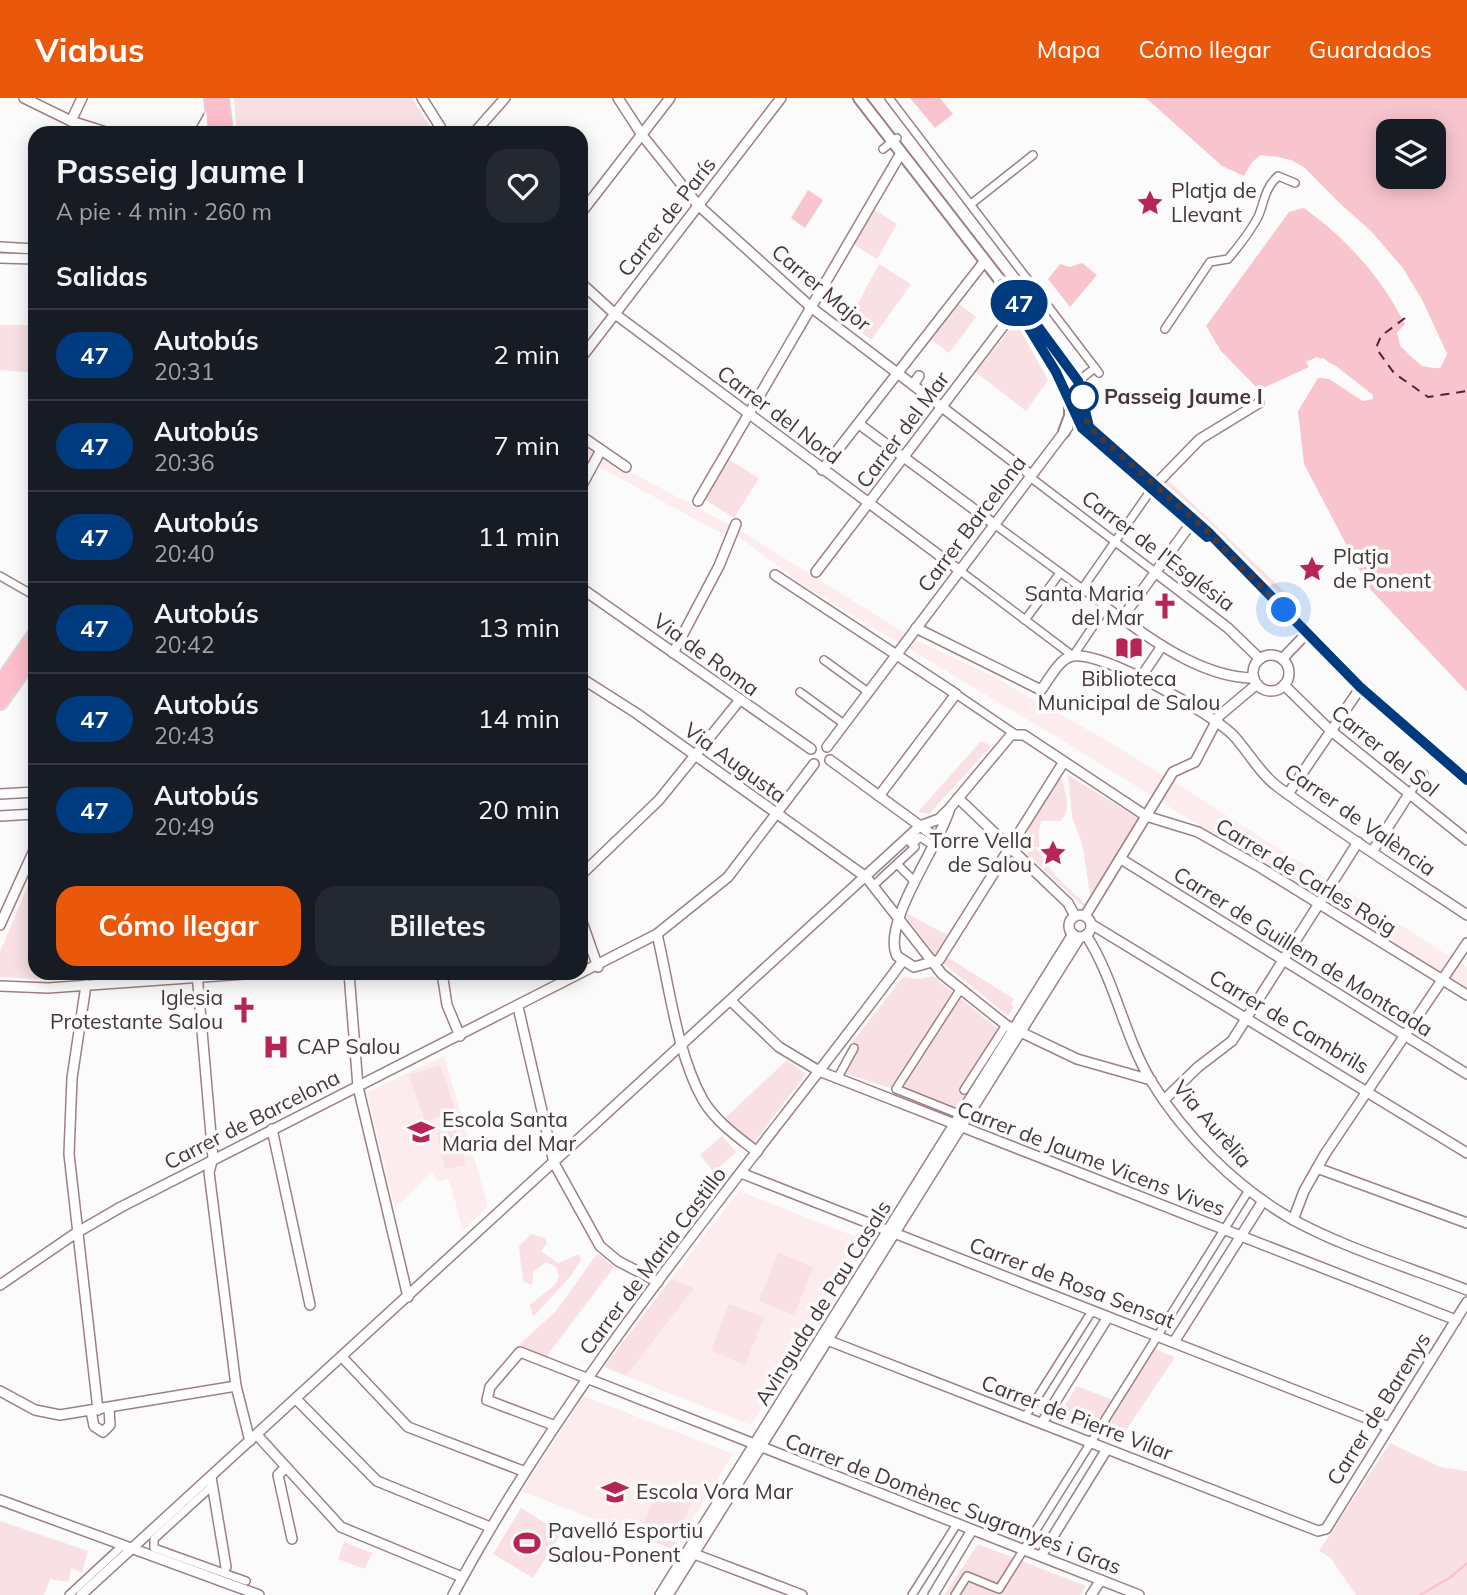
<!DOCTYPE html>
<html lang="es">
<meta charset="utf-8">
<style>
body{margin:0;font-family:Mulish,sans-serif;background:#242831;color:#f1f3f6;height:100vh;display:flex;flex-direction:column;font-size:26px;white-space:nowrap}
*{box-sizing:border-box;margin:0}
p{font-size:23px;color:#9ea1a6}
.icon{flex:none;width:38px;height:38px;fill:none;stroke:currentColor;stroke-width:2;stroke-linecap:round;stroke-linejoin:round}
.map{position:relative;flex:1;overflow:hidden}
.drawer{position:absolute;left:28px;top:28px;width:560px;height:854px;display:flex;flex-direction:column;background:#171b24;border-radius:21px;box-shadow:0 4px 18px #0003}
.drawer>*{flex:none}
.badge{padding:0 14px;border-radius:23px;font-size:24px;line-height:46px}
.buttons{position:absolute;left:1376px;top:21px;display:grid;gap:14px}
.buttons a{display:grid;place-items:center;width:70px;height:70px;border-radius:14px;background:#171b24;box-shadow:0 4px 18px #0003;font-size:35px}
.you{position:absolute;width:35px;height:35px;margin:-18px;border:5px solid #fff;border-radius:50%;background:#1a73e8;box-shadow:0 0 0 10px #1a73e833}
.map>.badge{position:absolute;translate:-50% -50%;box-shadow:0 0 0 4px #fff}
h2{padding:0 28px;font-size:26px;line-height:63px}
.round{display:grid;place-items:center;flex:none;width:74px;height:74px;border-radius:21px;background:#242831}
.summary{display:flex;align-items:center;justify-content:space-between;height:119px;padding:0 28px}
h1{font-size:33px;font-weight:700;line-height:52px}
.cta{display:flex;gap:14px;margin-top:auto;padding:14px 28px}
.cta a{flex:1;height:80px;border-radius:21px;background:#ea580c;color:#fff;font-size:28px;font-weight:700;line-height:80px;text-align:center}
.cta a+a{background:#242831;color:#f1f3f6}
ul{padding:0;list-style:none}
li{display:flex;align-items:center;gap:21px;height:91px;padding:0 28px;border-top:2px solid #363941}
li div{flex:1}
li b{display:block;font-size:26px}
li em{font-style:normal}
li .badge{min-width:77px;font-weight:700;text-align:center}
header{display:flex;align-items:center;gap:42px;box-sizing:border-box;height:98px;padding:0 35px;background:#ea580c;color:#fff}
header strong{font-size:33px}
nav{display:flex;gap:38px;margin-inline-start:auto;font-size:24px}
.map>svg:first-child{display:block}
.built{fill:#fdecee}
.green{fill:#f8e0e4}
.water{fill:#f8c5ce;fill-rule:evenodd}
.pier{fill:#fbfbfb}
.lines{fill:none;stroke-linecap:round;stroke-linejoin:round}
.stream{stroke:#f8c5ce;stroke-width:2.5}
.ferry{stroke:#631b30;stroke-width:2;stroke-dasharray:9 7;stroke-linecap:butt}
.pedestrian-casing{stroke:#9e7f84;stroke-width:10}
.minor-casing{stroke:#9e7f84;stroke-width:12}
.tertiary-casing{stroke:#9e7f84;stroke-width:14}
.primary-casing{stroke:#dad7d8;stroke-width:18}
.pedestrian{stroke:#fff;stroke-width:7}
.minor{stroke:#fff;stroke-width:9}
.tertiary{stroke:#fff;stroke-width:10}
.primary{stroke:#febfcc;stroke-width:14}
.line-casing{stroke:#fff;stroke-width:16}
.line{stroke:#003b80;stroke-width:10}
.walk{stroke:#46383a;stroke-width:7;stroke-dasharray:0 12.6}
.stop-dot{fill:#fff;stroke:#003b80;stroke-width:3.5}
.labels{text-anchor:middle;stroke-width:7;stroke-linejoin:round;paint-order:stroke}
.poi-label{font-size:21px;fill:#46383a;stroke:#fbfbfb;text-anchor:start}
.street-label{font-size:21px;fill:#46383a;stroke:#fbfbfb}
.stop-label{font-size:21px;font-weight:bold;fill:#46383a;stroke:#fbfbfb;text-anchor:start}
</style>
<header>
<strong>Viabus</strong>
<nav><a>Mapa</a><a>Cómo llegar</a><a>Guardados</a></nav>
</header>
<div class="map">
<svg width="1467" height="1497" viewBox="0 0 1467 1497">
<rect width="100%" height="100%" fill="#fbfbfb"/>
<g class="built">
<polygon points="581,348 736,430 916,542 994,579 1113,646 1467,869 1467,894 1065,644 809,491 734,435 726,438 581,359"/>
<polygon points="444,958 488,1108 463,1132 449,1081 437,1084 433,1074 395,1110 367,994"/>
<polygon points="739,1093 867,1143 751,1327 626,1278 693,1190 671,1181"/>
<polygon points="584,1298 733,1356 673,1452 522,1393"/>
</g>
<g class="green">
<polygon points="234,0 412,0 434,35 237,35"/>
<polygon points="872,110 897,126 877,161 853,146"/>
<polygon points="879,166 911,186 871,242 848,224"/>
<polygon points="958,205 976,219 949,255 931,241"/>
<polygon points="1016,224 1048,282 1026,313 976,274"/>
<polygon points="0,227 35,227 35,275 0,272"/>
<polygon points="728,361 759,380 734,420 704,401"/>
<polygon points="1168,382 1291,500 1287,504 1164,387"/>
<polygon points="981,643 991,648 929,716 918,714"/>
<polygon points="1068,677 1138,720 1091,802 1082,745 1072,719"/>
<path d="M1061 679C1065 692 1073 713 1060 723H1041C1030 763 1062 783 1087 808L1085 810 1028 757 1029 729Z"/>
<polygon points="35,770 35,875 121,875 37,881 0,879 0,854"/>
<polygon points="906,815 947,837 935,857 905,817"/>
<polygon points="947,859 1014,901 1011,906 1014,908 1008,918 943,865"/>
<polygon points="933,878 999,932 962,994 966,996 956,1011 841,974 859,950 851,946 903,879 920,881"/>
<polygon points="787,962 806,976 754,1044 724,1021"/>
<polygon points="440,967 456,1013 425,1024 409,977"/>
<polygon points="457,1031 466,1067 445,1071 437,1035"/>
<polygon points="722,1038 736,1054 714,1074 700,1057"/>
<polygon points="531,1136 545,1140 547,1145 541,1153 558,1165 579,1156 581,1162 570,1179 533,1219 530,1207 555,1187 559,1179 556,1169 546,1164 533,1174 532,1187 523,1183 519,1148"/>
<polygon points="778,1155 813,1169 794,1217 759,1203"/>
<polygon points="597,1156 614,1169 546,1259 519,1247 556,1213"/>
<polygon points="671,1181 694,1190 626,1278 604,1269"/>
<polygon points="729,1206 764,1219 745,1267 711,1253"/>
<polygon points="1154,1251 1175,1259 1118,1344 1058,1319 1077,1288 1120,1305"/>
<polygon points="1390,1345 1440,1369 1467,1373 1467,1497 1356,1497 1330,1459 1319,1453"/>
<polygon points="657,1391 691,1404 673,1451 639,1438"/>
<polygon points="521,1410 561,1435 533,1480 493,1456"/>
<polygon points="0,1423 88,1453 82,1475 71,1470 69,1484 50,1481 44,1497 0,1497"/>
<polygon points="344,1444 372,1455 365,1471 338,1461"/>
<polygon points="978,1446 1086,1488 1080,1497 944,1497"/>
</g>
<g class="water">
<polygon points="910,0 940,0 953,16 935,30"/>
<path d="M1146 0H1467V594L1369 490 1304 366 1298 313 1318 280H1329L1363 303 1372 297 1323 260 1306 264 1309 269 1259 292 1221 253 1206 228 1289 114 1304 110C1347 141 1381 179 1405 226L1397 235C1403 252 1417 272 1440 270L1447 256 1422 202 1402 169 1305 70C1280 56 1260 50 1244 78L1222 68ZM1388 33H1433V79H1388Z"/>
<polygon points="808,92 823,102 805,130 791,120"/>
<polygon points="1082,165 1097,177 1070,209 1048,181 1060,166 1070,169"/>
</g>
<g class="pier">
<polygon points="1261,57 1291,62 1305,70 1309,78 1371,133 1402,169 1422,202 1447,256 1440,270 1422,268 1400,248 1398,238 1404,247 1431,267 1438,267 1444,256 1419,204 1399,171 1368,135 1302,73 1289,65 1262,60 1248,78 1244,78 1252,64"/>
<polygon points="1317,259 1336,268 1373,297 1373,301 1363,303 1329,281 1315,279 1331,277 1364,300 1369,298 1321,264 1312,265 1312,270 1309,269 1306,264"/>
</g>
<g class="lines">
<polyline class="stream" points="1420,1497 1451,1479 1467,1465"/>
<polyline class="ferry" points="1405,220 1381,238 1376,250 1394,275 1428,299 1467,293"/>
<g class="pedestrian-casing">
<g id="pedestrian">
<polyline points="889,0 1099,275"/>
<polyline points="883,51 897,40"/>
<polyline points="971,106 1033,57"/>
<path d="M1165 231 1210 164 1228 161C1239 148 1250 134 1258 119 1265 103 1264 91 1278 78L1295 85"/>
<polyline points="1082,280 1095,270"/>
<polyline points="1030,379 1155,474"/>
<polyline points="994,426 1122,520"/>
<polyline points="959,472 1073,558 1106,509"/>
<polyline points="0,478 35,498"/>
<polyline points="1082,491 1151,392"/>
<polyline points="1025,522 1060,475"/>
<polyline points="824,562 868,594"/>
<polyline points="800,594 844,626"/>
<polyline points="956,596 1015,636"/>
<polyline points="1409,696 1424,676"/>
<polyline points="912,746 920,739 934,748"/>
<polyline points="897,766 915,784"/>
<polyline points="874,787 915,749 907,741"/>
<polyline points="837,981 854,950"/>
<polyline points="964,992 1006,927"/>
<polyline points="956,1015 896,991 960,892"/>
<polyline points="1025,1319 1092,1213"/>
<polyline points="212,1388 154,1441 154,1450 246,1483"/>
<polyline points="69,1497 123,1447"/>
<polyline points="912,1497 957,1426"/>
<polyline points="955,1497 967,1478 999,1491 1249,1092"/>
</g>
</g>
<g class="minor-casing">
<g id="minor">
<polyline points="24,0 71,23 109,35"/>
<polyline points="422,0 444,35"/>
<polyline points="618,0 642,37 698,107 812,210 1031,377"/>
<polyline points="71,23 82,0"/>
<polyline points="199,35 211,14"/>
<polyline points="474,35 505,0"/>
<polyline points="581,115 670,0"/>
<polyline points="0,149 35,151"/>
<polyline points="0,160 35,161"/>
<polyline points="581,185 615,216 959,472"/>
<polyline points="581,260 781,0"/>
<polyline points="913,287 919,278"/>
<polyline points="859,326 994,426"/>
<polyline points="581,338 626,369"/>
<polyline points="822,372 984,164"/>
<polyline points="1161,381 1200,341 1259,305"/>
<polyline points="581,389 601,352"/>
<polyline points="698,403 901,55"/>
<path d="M1184 417 1190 427 1122 520C1158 547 1207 580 1254 580"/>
<polyline points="816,474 1017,210"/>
<polyline points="1155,474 1228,530 1260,561"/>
<polyline points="775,477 956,596 879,698"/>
<polyline points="581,490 811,651"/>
<path d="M916 530 1041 592C1049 582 1059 560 1073 558 1103 553 1211 615 1233 637 1248 653 1260 676 1278 689 1339 734 1404 775 1467 817"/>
<polyline points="673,555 719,468 736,426"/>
<circle cx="1271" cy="575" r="18"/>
<polyline points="1282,561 1307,535"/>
<polyline points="1141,579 1162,548"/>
<polyline points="581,580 636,615 866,779 942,876 1006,927 1077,961 1151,982"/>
<polyline points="1284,587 1330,632 1467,742"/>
<polyline points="827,649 1068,329"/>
<polyline points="830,662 938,741"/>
<polyline points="0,696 35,694"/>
<polyline points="1288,696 1361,589"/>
<polyline points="958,700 1068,805 1075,818"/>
<path d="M949 713C938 749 881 826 897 858L914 869 939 862 1063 665"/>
<polyline points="0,718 35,716"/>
<polyline points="1372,754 1409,696"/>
<polyline points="1121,761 1467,976"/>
<polyline points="581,777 659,702 739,603"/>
<circle cx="1080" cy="828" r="11"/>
<polyline points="1085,818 1173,674 1195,664 1219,618 1257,586"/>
<polyline points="581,821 598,869"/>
<polyline points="1091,826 1467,1055"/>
<polyline points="0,827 35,750"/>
<path d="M657 836C669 887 677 956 703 1002 716 1024 738 1039 757 1054"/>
<path d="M1086 837C1115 882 1124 938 1151 983 1184 1037 1235 1088 1290 1120 1341 1149 1411 1170 1467 1192"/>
<polyline points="197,875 213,1060 209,1074 236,1288 250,1343"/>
<polyline points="349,875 358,989 408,1199"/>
<polyline points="442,875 447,907 460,938"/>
<polyline points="86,887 72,980 69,1056 98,1312"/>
<polyline points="0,888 48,890 259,875"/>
<polyline points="731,903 779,949 819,973 1456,1222"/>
<polyline points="518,909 554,1065 600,1148 618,1163 658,1184"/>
<polyline points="1165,1001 1198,969 1232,943 1358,744"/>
<polyline points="272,1031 310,1207"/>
<polyline points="1317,1070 1467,1125"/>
<polyline points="741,1075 1389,1329"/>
<polyline points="1293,1122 1304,1093 1325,1056 1467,845"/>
<polyline points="0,1187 76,1135 121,1109 657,836 728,779 814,666"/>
<polyline points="822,1240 1318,1433 1326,1431 1467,1204"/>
<polyline points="1174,1244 1263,1103"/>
<polyline points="342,1259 408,1329 523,1373"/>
<polyline points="0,1293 35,1312 60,1317 236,1288"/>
<polyline points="296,1301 377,1383 490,1429"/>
<polyline points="91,1313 94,1328 103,1334 110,1327 109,1310"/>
<polyline points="1042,1325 1108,1219"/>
<polyline points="553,1327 487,1302 490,1289 520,1254 1139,1497"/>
<polyline points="257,1337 341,1429 462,1479"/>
<polyline points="286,1369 278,1377 292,1441"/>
<polyline points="211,1379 226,1469"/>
<polyline points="0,1402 259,1497"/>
<polyline points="689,1454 802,1497"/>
<polyline points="1041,1458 1107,1351"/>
<polyline points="81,1497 920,728 939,721 949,711 1011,637 1024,637 1146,718 1198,734 1258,768 1467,897"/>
<path d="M453 1497C576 1268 748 1071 902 864"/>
<polyline points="660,1497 1073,836"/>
<polyline points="668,1497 1080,839"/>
<polyline points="933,1497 972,1432"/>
<polyline points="1091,1497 1101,1482"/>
</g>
</g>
<g class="tertiary-casing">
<g id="tertiary">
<polyline points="859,0 1078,283 1083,299 1076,318"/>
<polyline points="1022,218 1067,294 1082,330 1090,337"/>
<polyline points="1082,307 1089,329 1208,434 1361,589 1467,682"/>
<polyline points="1064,334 1070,318 1070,308"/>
</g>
</g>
<g class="primary-casing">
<g id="primary">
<polyline points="212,0 215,35"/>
<polyline points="221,0 224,27"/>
<polyline points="0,587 35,537"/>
<polyline points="0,604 35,555"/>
</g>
</g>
<use href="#pedestrian" class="pedestrian"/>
<use href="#minor" class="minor"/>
<use href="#tertiary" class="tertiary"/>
<use href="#primary" class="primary"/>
</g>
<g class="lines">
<g class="line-casing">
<polyline id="line" points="1207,439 1082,330 1056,274 1002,186 1025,211 1078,283 1089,329 1208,434 1360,589 1467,682"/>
</g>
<use href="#line" class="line"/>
<polyline class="walk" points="1083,299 1082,307 1089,329 1208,434 1284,512"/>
</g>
<defs>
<g id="sight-bare" transform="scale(2.1)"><path d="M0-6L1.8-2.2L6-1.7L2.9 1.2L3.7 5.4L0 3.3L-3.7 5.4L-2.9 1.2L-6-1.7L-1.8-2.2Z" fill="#b52555" stroke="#fbfbfb" stroke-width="2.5" paint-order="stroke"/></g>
<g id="church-bare" transform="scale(2.1)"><path d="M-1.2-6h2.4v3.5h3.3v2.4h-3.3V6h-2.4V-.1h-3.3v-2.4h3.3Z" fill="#b52555" stroke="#fbfbfb" stroke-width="2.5" paint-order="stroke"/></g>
<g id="library-bare" transform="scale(2.1)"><path d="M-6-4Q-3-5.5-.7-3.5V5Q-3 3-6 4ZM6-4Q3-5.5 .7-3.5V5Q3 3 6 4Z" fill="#b52555" stroke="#fbfbfb" stroke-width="2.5" paint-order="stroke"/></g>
<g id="hospital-bare" transform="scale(2.1)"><path d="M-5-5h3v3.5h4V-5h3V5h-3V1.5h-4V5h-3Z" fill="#b52555" stroke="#fbfbfb" stroke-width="2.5" paint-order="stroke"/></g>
<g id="school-bare" transform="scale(2.1)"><path d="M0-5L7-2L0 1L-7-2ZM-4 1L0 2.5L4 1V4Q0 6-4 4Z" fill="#b52555" stroke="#fbfbfb" stroke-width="2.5" paint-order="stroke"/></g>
<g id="stadium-bare" transform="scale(2.1)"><path d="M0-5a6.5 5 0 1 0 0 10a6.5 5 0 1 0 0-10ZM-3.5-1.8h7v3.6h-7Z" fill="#b52555" stroke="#fbfbfb" stroke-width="2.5" paint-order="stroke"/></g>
</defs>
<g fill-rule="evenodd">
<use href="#sight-bare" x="1150" y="105"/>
<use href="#sight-bare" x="1312" y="471"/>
<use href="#church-bare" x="1165" y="508"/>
<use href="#library-bare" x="1129" y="550"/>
<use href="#sight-bare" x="1053" y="755"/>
<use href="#church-bare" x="244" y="912"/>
<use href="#hospital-bare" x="276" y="949"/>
<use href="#school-bare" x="421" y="1034"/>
<use href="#school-bare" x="615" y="1394"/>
<use href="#stadium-bare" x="527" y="1445"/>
</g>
<circle class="stop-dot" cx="1083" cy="299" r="14"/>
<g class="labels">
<g class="poi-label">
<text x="1171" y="100">Platja de<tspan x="1171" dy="24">Llevant</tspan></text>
<text x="1333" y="466">Platja<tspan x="1333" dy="24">de Ponent</tspan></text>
<text x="1144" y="503" text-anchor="end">Santa Maria<tspan x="1144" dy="24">del Mar</tspan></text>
<text x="1129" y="588" text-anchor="middle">Biblioteca<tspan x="1129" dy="24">Municipal de Salou</tspan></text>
<text x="1032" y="750" text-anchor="end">Torre Vella<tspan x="1032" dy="24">de Salou</tspan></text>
<text x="223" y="907" text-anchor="end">Iglesia<tspan x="223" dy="24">Protestante Salou</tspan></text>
<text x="297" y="956">CAP Salou</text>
<text x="442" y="1029">Escola Santa<tspan x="442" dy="24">Maria del Mar</tspan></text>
<text x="636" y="1401">Escola Vora Mar</text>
<text x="548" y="1440">Pavelló Esportiu<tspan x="548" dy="24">Salou-Ponent</tspan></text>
</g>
<g class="street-label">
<text transform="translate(667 119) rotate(-52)" y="7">Carrer de París</text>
<text transform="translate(821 190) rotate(40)" y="7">Carrer Major</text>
<text transform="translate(779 317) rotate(37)" y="7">Carrer del Nord</text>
<text transform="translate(903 332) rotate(-53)" y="7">Carrer del Mar</text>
<text transform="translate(972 426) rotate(-53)" y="7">Carrer Barcelona</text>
<text transform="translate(1158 453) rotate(37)" y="7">Carrer de l'Església</text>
<text transform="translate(706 557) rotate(36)" y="7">Via de Roma</text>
<text transform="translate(1385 653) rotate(39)" y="7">Carrer del Sol</text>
<text transform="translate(735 665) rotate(36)" y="7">Via Augusta</text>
<text transform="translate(1360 722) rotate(35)" y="7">Carrer de València</text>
<text transform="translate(1306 779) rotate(31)" y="7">Carrer de Carles Roig</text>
<text transform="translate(1303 854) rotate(32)" y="7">Carrer de Guillem de Montcada</text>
<text transform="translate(1289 924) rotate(31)" y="7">Carrer de Cambrils</text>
<text transform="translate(252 1022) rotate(-27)" y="7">Carrer de Barcelona</text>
<text transform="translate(1212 1026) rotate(49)" y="7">Via Aurèlia</text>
<text transform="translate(1091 1061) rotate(21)" y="7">Carrer de Jaume Vicens Vives</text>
<text transform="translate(653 1163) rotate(-53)" y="7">Carrer de Maria Castillo</text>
<text transform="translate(1072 1185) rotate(21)" y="7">Carrer de Rosa Sensat</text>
<text transform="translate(823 1205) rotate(-58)" y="7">Avinguda de Pau Casals</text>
<text transform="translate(1379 1311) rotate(-58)" y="7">Carrer de Barenys</text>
<text transform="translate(1077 1320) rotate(21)" y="7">Carrer de Pierre Vilar</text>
<text transform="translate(953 1406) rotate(21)" y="7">Carrer de Domènec Sugranyes i Gras</text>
</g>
<g class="stop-label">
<text x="1104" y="306">Passeig Jaume I</text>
</g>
</g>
</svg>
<div class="buttons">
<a><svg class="icon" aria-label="layers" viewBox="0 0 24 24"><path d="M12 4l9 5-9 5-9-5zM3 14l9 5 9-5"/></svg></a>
</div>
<div class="you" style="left:1284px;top:512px"></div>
<b class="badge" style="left:1019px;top:205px;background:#003b80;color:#fff">47</b>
<section class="drawer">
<div class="summary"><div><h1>Passeig Jaume I</h1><p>A pie · 4 min · 260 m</p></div><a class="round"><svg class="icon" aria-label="heart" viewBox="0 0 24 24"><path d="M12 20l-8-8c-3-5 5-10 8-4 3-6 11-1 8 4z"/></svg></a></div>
<h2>Salidas</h2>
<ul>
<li><span class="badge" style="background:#003b80;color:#fff">47</span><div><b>Autobús</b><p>20:31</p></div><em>2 min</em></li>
<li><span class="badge" style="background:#003b80;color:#fff">47</span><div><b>Autobús</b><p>20:36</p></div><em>7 min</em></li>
<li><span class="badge" style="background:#003b80;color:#fff">47</span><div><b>Autobús</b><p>20:40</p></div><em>11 min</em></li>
<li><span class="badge" style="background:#003b80;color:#fff">47</span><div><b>Autobús</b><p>20:42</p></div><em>13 min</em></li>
<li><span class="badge" style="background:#003b80;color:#fff">47</span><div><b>Autobús</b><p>20:43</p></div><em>14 min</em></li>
<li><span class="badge" style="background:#003b80;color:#fff">47</span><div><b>Autobús</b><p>20:49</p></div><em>20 min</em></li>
</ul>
<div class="cta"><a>Cómo llegar</a><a>Billetes</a></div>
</section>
</div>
